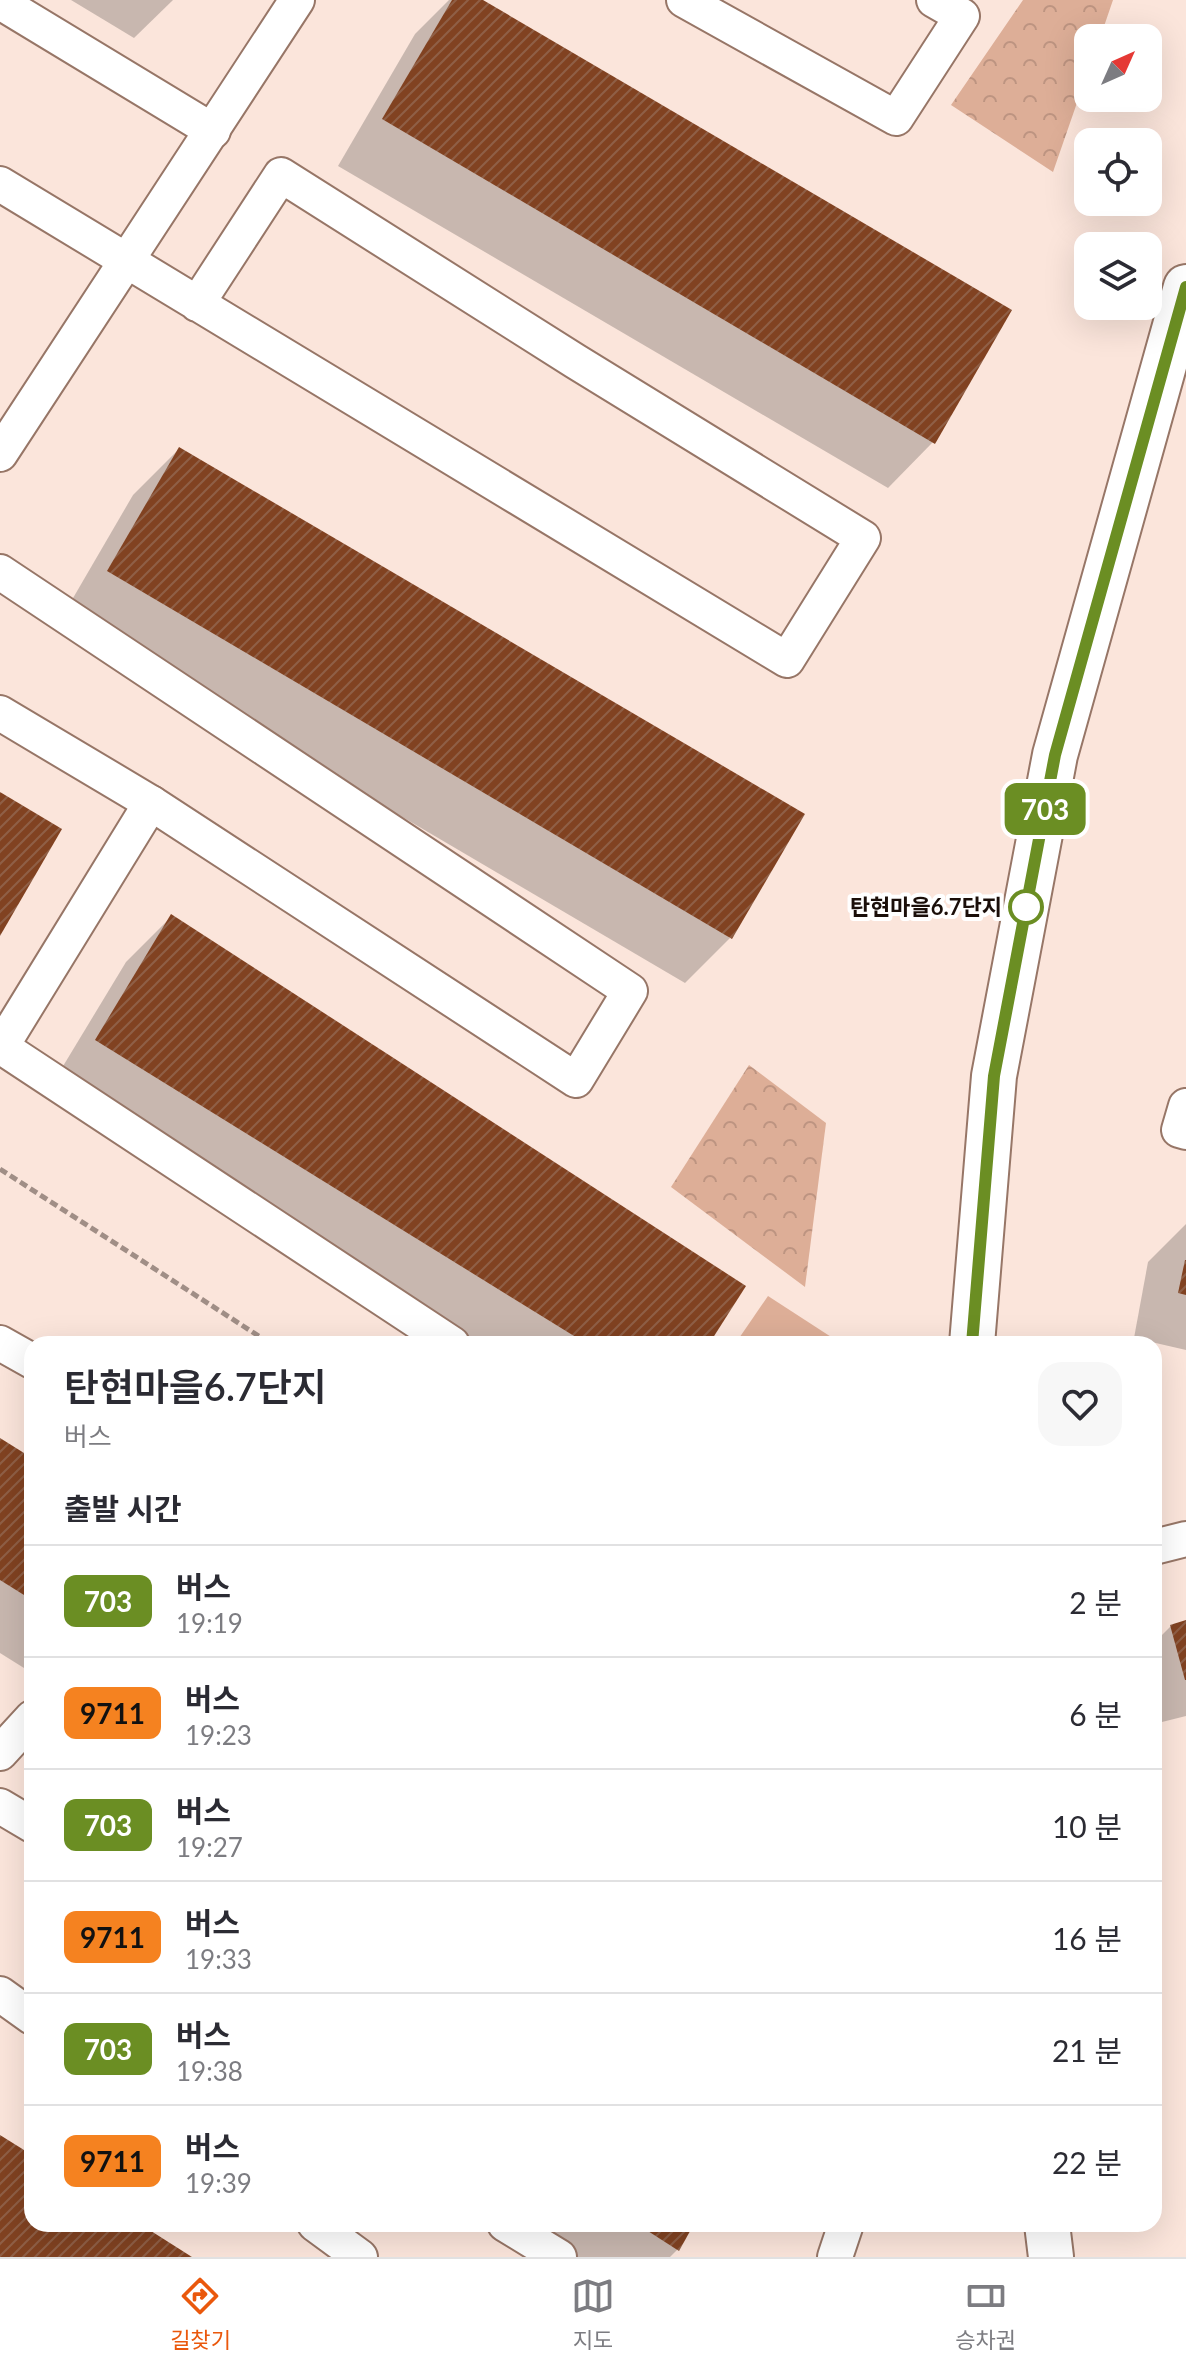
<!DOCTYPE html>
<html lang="ko">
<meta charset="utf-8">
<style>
body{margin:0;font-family:Lato,"Noto Sans KR",sans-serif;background:#f7f7f7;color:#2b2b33;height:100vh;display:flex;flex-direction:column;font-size:30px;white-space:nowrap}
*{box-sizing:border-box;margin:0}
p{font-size:26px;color:#7c7c81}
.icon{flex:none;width:44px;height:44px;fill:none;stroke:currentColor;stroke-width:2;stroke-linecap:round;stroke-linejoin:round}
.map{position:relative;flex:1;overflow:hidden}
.sheet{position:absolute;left:24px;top:1336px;width:1138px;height:896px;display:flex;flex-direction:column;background:#fff;border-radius:24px;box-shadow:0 8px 32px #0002}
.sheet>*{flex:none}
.badge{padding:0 16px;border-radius:12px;font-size:28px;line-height:52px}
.needle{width:52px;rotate:45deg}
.fabs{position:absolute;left:1074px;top:24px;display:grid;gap:16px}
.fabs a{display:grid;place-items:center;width:88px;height:88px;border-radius:16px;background:#fff;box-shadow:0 8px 32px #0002;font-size:40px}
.map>.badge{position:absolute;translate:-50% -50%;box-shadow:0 0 0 4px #fff}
h2{padding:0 40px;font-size:30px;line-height:72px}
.round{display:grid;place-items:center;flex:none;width:84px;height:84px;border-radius:24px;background:#f7f7f7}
.headline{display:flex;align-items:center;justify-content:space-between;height:136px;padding:0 40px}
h1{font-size:38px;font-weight:600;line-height:60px}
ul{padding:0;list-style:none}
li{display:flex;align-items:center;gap:24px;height:112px;padding:0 40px;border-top:2px solid #e1e1e2}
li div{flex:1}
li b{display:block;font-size:30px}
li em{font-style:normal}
li .badge{min-width:88px;font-weight:700;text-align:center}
.tabs{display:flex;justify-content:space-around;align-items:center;height:112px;border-top:2px solid #e1e1e2;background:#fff;font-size:22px;color:#7c7c81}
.tabs a{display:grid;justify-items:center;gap:4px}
.tabs .current{color:#ea580c}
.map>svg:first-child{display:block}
.grass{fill:#ddae97}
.forest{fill:url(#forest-crowns)}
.shadow{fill:#0003}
.building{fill:url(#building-hatch)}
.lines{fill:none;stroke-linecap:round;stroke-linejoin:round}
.service-casing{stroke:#977667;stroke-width:38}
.secondary-casing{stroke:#977667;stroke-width:48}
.path{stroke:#a08e86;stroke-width:5;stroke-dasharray:8 4;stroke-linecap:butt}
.service{stroke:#fff;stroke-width:34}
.secondary{stroke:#fff;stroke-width:44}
.line-casing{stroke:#fff;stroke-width:18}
.line{stroke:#6b8e23;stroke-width:12}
.stop-dot{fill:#fff;stroke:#6b8e23;stroke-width:4}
.labels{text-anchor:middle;stroke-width:8;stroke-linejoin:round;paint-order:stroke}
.stop-label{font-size:22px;font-weight:bold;fill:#1a0e09;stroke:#fff;text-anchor:end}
</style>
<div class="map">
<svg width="1186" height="2257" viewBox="0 0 1186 2257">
<defs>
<pattern id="forest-crowns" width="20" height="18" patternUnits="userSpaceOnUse" patternTransform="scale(2)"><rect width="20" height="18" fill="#ddae97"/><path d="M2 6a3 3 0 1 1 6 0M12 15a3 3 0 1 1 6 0" fill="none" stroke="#bd9481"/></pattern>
<pattern id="building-hatch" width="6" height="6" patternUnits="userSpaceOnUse" patternTransform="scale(2)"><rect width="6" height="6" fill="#814221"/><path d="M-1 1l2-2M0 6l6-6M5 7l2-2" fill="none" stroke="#8f5f46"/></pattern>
</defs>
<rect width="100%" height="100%" fill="#fbe5db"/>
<polygon class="grass" points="768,1296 842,1344 735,1344"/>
<g class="forest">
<polygon points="1023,0 1113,0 1100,38 1088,38 1088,71 1053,172 951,105"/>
<polygon points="749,1065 826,1123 805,1287 671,1187"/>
</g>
<g class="shadow">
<polygon points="71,0 173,0 134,38"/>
<polygon points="449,0 479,0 933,442 888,488 338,166 415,34"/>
<polygon points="179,449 730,938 685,983 62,617 133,495"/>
<polygon points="171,917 707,1344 466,1344 51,1086 126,962"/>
<polygon points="1186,1224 1186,1350 1134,1338 1148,1262"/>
<polygon points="0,1441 32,1460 32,1673 0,1653"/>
<polygon points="1186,1622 1186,1716 1162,1722 1154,1691 1154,1643 1171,1626"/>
<polygon points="521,2224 692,2224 677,2250 670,2257 572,2257"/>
</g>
<g class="building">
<polygon points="452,0 483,0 1012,310 935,444 382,119"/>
<polygon points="179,447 805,814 732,939 107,571"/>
<polygon points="0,792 62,829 0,936"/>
<polygon points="171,914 746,1286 709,1344 587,1344 95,1040"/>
<polygon points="1185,1260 1186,1260 1186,1295 1178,1293"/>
<polygon points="0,1438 32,1458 32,1600 0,1580"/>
<polygon points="1186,1620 1186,1680 1185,1680 1170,1625"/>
<polygon points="0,2135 32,2155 32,2224 140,2224 192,2257 0,2257"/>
<polygon points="637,2224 694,2224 679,2251"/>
</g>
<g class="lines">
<g class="service-casing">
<g id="service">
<polyline points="684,0 896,118 962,16 934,0"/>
<polyline points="0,2 213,131"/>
<polyline points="0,184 787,660 863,538 575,361 281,175 197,304"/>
<polyline points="0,454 297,0"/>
<polyline points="0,572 630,991 576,1080 151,803 0,713"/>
<polyline points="0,1046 452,1344"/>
<polyline points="1,1047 151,803"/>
<polyline points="1186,1106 1179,1130 1186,1132"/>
<polyline points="0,1343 32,1361"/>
<polyline points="1154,1547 1186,1539"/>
<polyline points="0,1753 32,1718"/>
<polyline points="0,1806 32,1825"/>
<polyline points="0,1994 32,2017"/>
<polyline points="315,2224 360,2257"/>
<polyline points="505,2224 559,2257"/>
<polyline points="835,2257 846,2224"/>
</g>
</g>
<g class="secondary-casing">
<g id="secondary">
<polyline points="972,1344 994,1076 1055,755 1186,287"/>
<polyline points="1047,2224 1051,2257"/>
</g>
</g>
<polyline class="path" points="0,1169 271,1344"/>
<use href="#service" class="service"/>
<use href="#secondary" class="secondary"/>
</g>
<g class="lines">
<g class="line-casing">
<polyline id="line" points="972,1344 994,1076 1055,755 1186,287"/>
</g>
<use href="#line" class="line"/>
</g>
<circle class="stop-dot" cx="1026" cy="907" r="16"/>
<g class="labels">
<g class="stop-label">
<text x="1002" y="915">탄현마을6.7단지</text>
</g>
</g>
</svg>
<div class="fabs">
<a><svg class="needle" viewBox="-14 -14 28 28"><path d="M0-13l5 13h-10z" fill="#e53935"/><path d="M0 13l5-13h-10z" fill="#7c7c81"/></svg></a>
<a><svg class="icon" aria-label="locate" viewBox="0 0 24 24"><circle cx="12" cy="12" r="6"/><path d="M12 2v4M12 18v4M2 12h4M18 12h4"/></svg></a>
<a><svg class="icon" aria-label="layers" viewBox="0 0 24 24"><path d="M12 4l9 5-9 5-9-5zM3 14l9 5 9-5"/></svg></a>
</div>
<b class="badge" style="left:1045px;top:809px;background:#6b8e23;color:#fff">703</b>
<section class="sheet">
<div class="headline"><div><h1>탄현마을6.7단지</h1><p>버스</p></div><a class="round"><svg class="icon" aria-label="heart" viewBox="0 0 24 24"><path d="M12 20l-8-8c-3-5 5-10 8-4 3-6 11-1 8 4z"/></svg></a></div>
<h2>출발 시간</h2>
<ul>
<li><span class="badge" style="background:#6b8e23;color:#fff">703</span><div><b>버스</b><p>19:19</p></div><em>2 분</em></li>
<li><span class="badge" style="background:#f58220;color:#111">9711</span><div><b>버스</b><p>19:23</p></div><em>6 분</em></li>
<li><span class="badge" style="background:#6b8e23;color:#fff">703</span><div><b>버스</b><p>19:27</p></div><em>10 분</em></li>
<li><span class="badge" style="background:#f58220;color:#111">9711</span><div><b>버스</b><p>19:33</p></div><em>16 분</em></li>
<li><span class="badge" style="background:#6b8e23;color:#fff">703</span><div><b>버스</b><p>19:38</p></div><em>21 분</em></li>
<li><span class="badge" style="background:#f58220;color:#111">9711</span><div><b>버스</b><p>19:39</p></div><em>22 분</em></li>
</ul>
</section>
</div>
<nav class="tabs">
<a class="current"><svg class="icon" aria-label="directions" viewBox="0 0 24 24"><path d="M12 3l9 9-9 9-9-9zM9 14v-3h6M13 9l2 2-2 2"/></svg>길찾기</a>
<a><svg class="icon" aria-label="map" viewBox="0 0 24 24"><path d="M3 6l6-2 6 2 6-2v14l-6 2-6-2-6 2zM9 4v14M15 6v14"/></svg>지도</a>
<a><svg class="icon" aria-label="tickets" viewBox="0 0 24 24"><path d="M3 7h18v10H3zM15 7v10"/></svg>승차권</a>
</nav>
